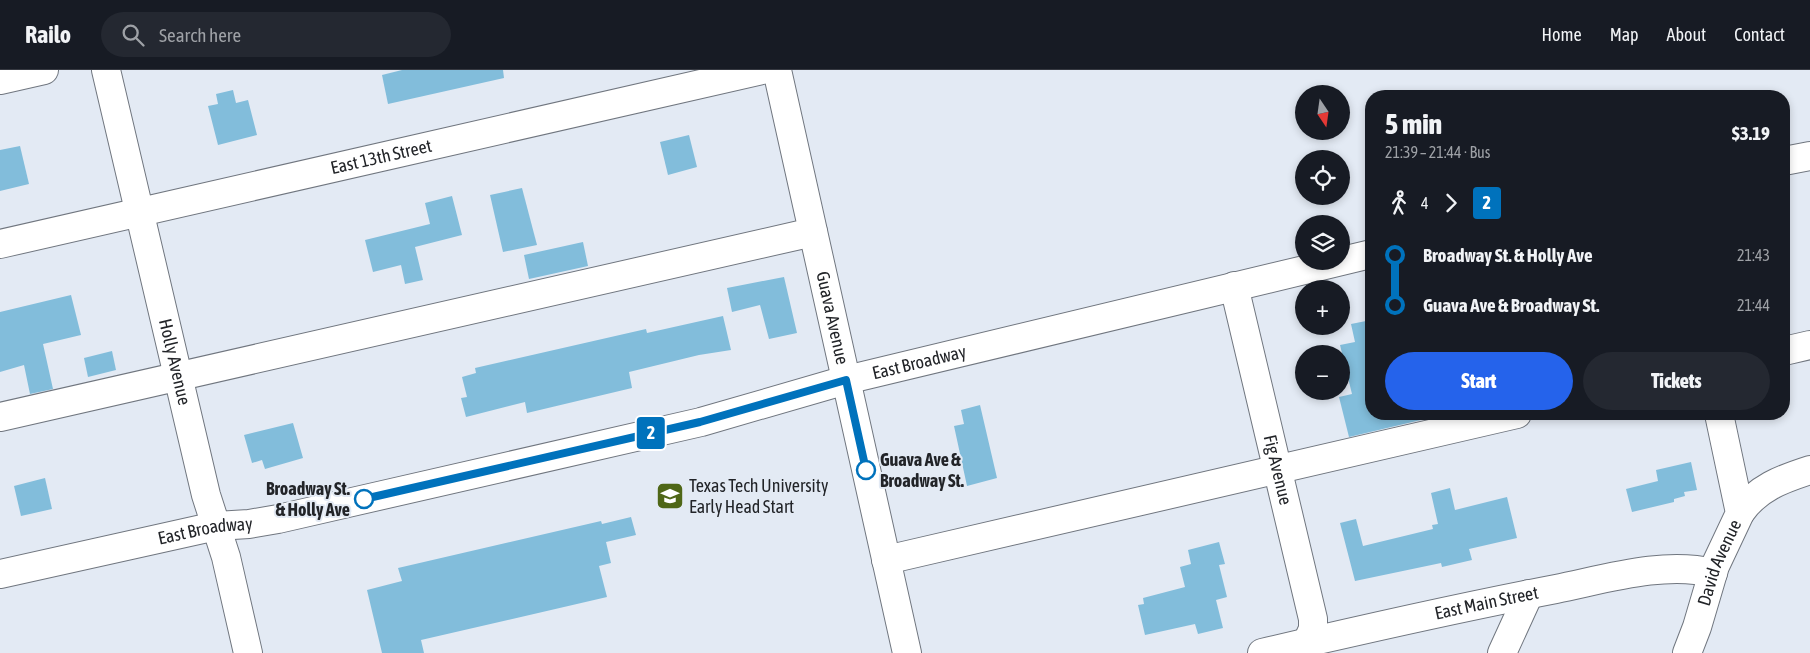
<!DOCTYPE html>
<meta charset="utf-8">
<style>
body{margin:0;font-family:"Asap Condensed",sans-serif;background:#242831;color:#f1f3f6;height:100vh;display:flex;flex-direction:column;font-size:19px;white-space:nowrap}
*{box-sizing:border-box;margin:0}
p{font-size:16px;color:#9ea1a6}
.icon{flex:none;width:28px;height:28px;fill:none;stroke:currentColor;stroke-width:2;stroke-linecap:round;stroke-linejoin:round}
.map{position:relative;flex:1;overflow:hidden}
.details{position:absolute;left:1365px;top:20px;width:425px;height:330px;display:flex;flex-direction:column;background:#171b24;border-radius:20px;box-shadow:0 2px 8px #0003}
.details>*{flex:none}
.badge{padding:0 10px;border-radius:4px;font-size:18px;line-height:32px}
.needle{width:32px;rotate:167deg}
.fabs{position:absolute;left:1295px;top:15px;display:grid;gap:10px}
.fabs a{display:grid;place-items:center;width:55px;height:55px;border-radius:50%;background:#171b24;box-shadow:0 2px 8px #0003;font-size:25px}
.map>.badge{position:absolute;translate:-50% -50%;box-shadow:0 0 0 2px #fff}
.legs{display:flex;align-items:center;gap:8px;height:55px;padding:0 20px;font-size:16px}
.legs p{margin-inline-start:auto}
.overview{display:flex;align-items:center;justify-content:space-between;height:85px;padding:0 20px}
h1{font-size:28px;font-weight:800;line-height:38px}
.action{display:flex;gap:10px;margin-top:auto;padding:10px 20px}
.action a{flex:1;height:58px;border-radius:30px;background:#2563eb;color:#fff;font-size:20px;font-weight:800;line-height:58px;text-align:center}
.action a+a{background:#242831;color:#f1f3f6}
ul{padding:0 20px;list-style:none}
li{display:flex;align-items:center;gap:18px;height:50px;font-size:19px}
li i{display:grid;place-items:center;width:8px;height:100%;margin:0 6px;background:currentColor}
li i::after{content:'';width:12px;height:12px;margin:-6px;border:4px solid;border-radius:50%;background:#171b24}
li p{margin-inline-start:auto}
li:first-child i{background:linear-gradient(#0000 50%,currentColor 0)}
li:last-child i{background:linear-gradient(currentColor 50%,#0000 0)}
header{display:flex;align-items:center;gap:30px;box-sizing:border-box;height:70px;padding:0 25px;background:#171b24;border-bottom:1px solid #363941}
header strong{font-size:24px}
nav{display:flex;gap:28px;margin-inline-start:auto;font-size:18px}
.search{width:350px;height:45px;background:#242831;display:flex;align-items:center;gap:12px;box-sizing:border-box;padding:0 18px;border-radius:28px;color:#9ea1a6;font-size:19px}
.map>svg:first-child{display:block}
.building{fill:#82bddb}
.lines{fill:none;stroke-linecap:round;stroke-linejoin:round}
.minor-casing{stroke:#70767f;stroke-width:30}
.minor{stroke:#fff;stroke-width:28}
.line-1-casing{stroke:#fff;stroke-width:11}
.line-1{stroke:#0072bc;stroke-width:8}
.stop-1-dot{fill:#fff;stroke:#0072bc;stroke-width:2.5}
.labels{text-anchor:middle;stroke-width:4;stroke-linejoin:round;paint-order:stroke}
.street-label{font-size:18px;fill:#222428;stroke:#e3eaf4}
.stop-label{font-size:18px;font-weight:bold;fill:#222428;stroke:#e3eaf4;text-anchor:start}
.poi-label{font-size:18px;fill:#222428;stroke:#e3eaf4;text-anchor:start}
</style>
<header>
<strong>Railo</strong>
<div class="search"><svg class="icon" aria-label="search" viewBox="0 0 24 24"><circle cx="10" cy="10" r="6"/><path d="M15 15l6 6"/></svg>Search here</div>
<nav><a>Home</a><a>Map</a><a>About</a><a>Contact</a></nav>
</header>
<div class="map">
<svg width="1810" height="583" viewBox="0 0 1810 583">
<rect width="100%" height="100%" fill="#e3eaf4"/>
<g class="building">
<polygon points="402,0 503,0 504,8 388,34 382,5"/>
<polygon points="233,20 236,33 248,30 257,65 218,75 208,36 218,34 216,24"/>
<polygon points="689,65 697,97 668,105 660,72"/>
<polygon points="20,76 29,114 0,121 0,80"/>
<polygon points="522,118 537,175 503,182 490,125"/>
<polygon points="452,126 462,165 415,177 423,210 405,214 401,195 373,202 365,170 430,154 425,133"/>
<polygon points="583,172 588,196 529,209 524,185"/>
<polygon points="784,207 797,263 769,269 760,235 732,242 727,218"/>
<polygon points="71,225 81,265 43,274 53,319 30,324 24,295 0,302 0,242"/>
<polygon points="723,246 731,280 699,285 629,302 632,318 527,343 525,332 466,347 461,328 467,327 462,307 476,303 475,298 646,259 647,263"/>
<polygon points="1371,250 1371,344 1425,344 1425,349 1349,367 1339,327 1352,324 1340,275 1355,272 1351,254"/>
<polygon points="112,281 116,300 88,307 84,288"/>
<polygon points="980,335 997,408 967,416 954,356 964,354 961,340"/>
<polygon points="293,353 303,388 265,399 262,390 252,393 244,365"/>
<polygon points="1691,392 1697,420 1684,422 1685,426 1674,429 1674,432 1632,442 1626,419 1658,411 1656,400"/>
<polygon points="45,408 52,439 21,446 14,416"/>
<polygon points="1450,418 1455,440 1507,427 1517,468 1469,479 1472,490 1442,497 1441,493 1355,511 1340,453 1356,449 1363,476 1433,459 1432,455 1438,454 1431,423"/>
<polygon points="631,447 636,465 606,472 611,493 599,496 607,527 421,570 424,583 382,583 367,520 402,511 398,498 601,451 602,454"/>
<polygon points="1219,472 1225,494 1219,495 1227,527 1216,530 1223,558 1198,564 1195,554 1145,565 1138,535 1144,534 1143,528 1185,517 1180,497 1191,494 1188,480"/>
</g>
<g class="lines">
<g class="minor-casing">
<g id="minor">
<path id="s1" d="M106 0 206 425 226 487 248 583"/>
<path id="s2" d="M777 0 907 583"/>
<polyline points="0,10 44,0"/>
<polyline points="1784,91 1810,86"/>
<path id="s3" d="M0 174 762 0"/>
<path id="s4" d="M1234 216 1313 549V559L1302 583"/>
<polyline points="1784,281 1810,275"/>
<polyline points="0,347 813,162"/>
<path d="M1740 443C1757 418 1782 409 1810 400"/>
<polyline points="886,490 1517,344"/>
<path id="s5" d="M0 504 216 456 249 454 278 449 701 352 846 310 1371 184"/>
<path id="s6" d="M1262 583C1360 560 1457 538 1556 519 1606 509 1663 491 1713 503"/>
<polyline points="1502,583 1529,524"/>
<path id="s7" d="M1687 583 1697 557 1715 496 1740 443 1719 344"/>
</g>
</g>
<use href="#minor" class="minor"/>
</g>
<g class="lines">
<g class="line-1-casing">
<polyline id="line-1" points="364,429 700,352 846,310 866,400"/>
</g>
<use href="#line-1" class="line-1"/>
</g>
<defs>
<g id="school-square" transform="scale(1.4375)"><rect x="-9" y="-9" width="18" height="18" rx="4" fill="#4f6717" stroke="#e3eaf4"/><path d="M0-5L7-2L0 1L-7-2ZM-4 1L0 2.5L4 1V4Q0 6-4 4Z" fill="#fff"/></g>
</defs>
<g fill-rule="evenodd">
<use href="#school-square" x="670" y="426"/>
</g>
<g class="stop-1-dot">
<circle cx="866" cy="400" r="9"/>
<circle cx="364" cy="429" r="9"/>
</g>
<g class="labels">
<g class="street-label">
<text dy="6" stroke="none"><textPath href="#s3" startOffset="391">East 13th Street</textPath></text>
<text dy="6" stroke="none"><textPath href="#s2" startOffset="254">Guava Avenue</textPath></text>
<text dy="6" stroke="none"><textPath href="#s1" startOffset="300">Holly Avenue</textPath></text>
<text dy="6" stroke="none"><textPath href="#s5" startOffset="944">East Broadway</textPath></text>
<text dy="6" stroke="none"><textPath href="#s4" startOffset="189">Fig Avenue</textPath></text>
<text dy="6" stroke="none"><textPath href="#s5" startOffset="210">East Broadway</textPath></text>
<text dy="6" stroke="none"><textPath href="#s7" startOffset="96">David Avenue</textPath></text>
<text dy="6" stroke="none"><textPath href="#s6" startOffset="230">East Main Street</textPath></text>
</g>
<g class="stop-label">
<text x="880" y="396">Guava Ave &amp;<tspan x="880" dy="21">Broadway St.</tspan></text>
<text x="350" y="425" text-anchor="end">Broadway St.<tspan x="350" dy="21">&amp; Holly Ave</tspan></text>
</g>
<g class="poi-label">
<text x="689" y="422">Texas Tech University<tspan x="689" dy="21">Early Head Start</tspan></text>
</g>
</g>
</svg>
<div class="fabs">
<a><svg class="needle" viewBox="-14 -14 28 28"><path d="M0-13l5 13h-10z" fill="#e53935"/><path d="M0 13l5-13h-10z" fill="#9ea1a6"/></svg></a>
<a><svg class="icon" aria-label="locate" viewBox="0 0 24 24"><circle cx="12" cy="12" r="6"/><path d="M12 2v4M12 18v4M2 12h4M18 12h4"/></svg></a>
<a><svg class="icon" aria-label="layers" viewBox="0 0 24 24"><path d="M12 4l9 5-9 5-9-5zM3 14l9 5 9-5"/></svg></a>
<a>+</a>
<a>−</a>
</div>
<b class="badge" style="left:651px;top:363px;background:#0072bc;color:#fff">2</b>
<section class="details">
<div class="overview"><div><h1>5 min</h1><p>21:39 – 21:44 · Bus</p></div><b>$3.19</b></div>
<div class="legs"><svg class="icon" aria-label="walk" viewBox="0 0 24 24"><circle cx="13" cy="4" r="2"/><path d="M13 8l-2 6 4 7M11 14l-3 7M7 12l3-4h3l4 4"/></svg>4<svg class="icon" aria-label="forward" viewBox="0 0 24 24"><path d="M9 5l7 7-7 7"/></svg><b class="badge" style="background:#0072bc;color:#fff">2</b></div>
<ul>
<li><i style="color:#0072bc"></i><b>Broadway St. &amp; Holly Ave</b><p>21:43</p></li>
<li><i style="color:#0072bc"></i><b>Guava Ave &amp; Broadway St.</b><p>21:44</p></li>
</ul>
<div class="action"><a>Start</a><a>Tickets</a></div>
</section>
</div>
